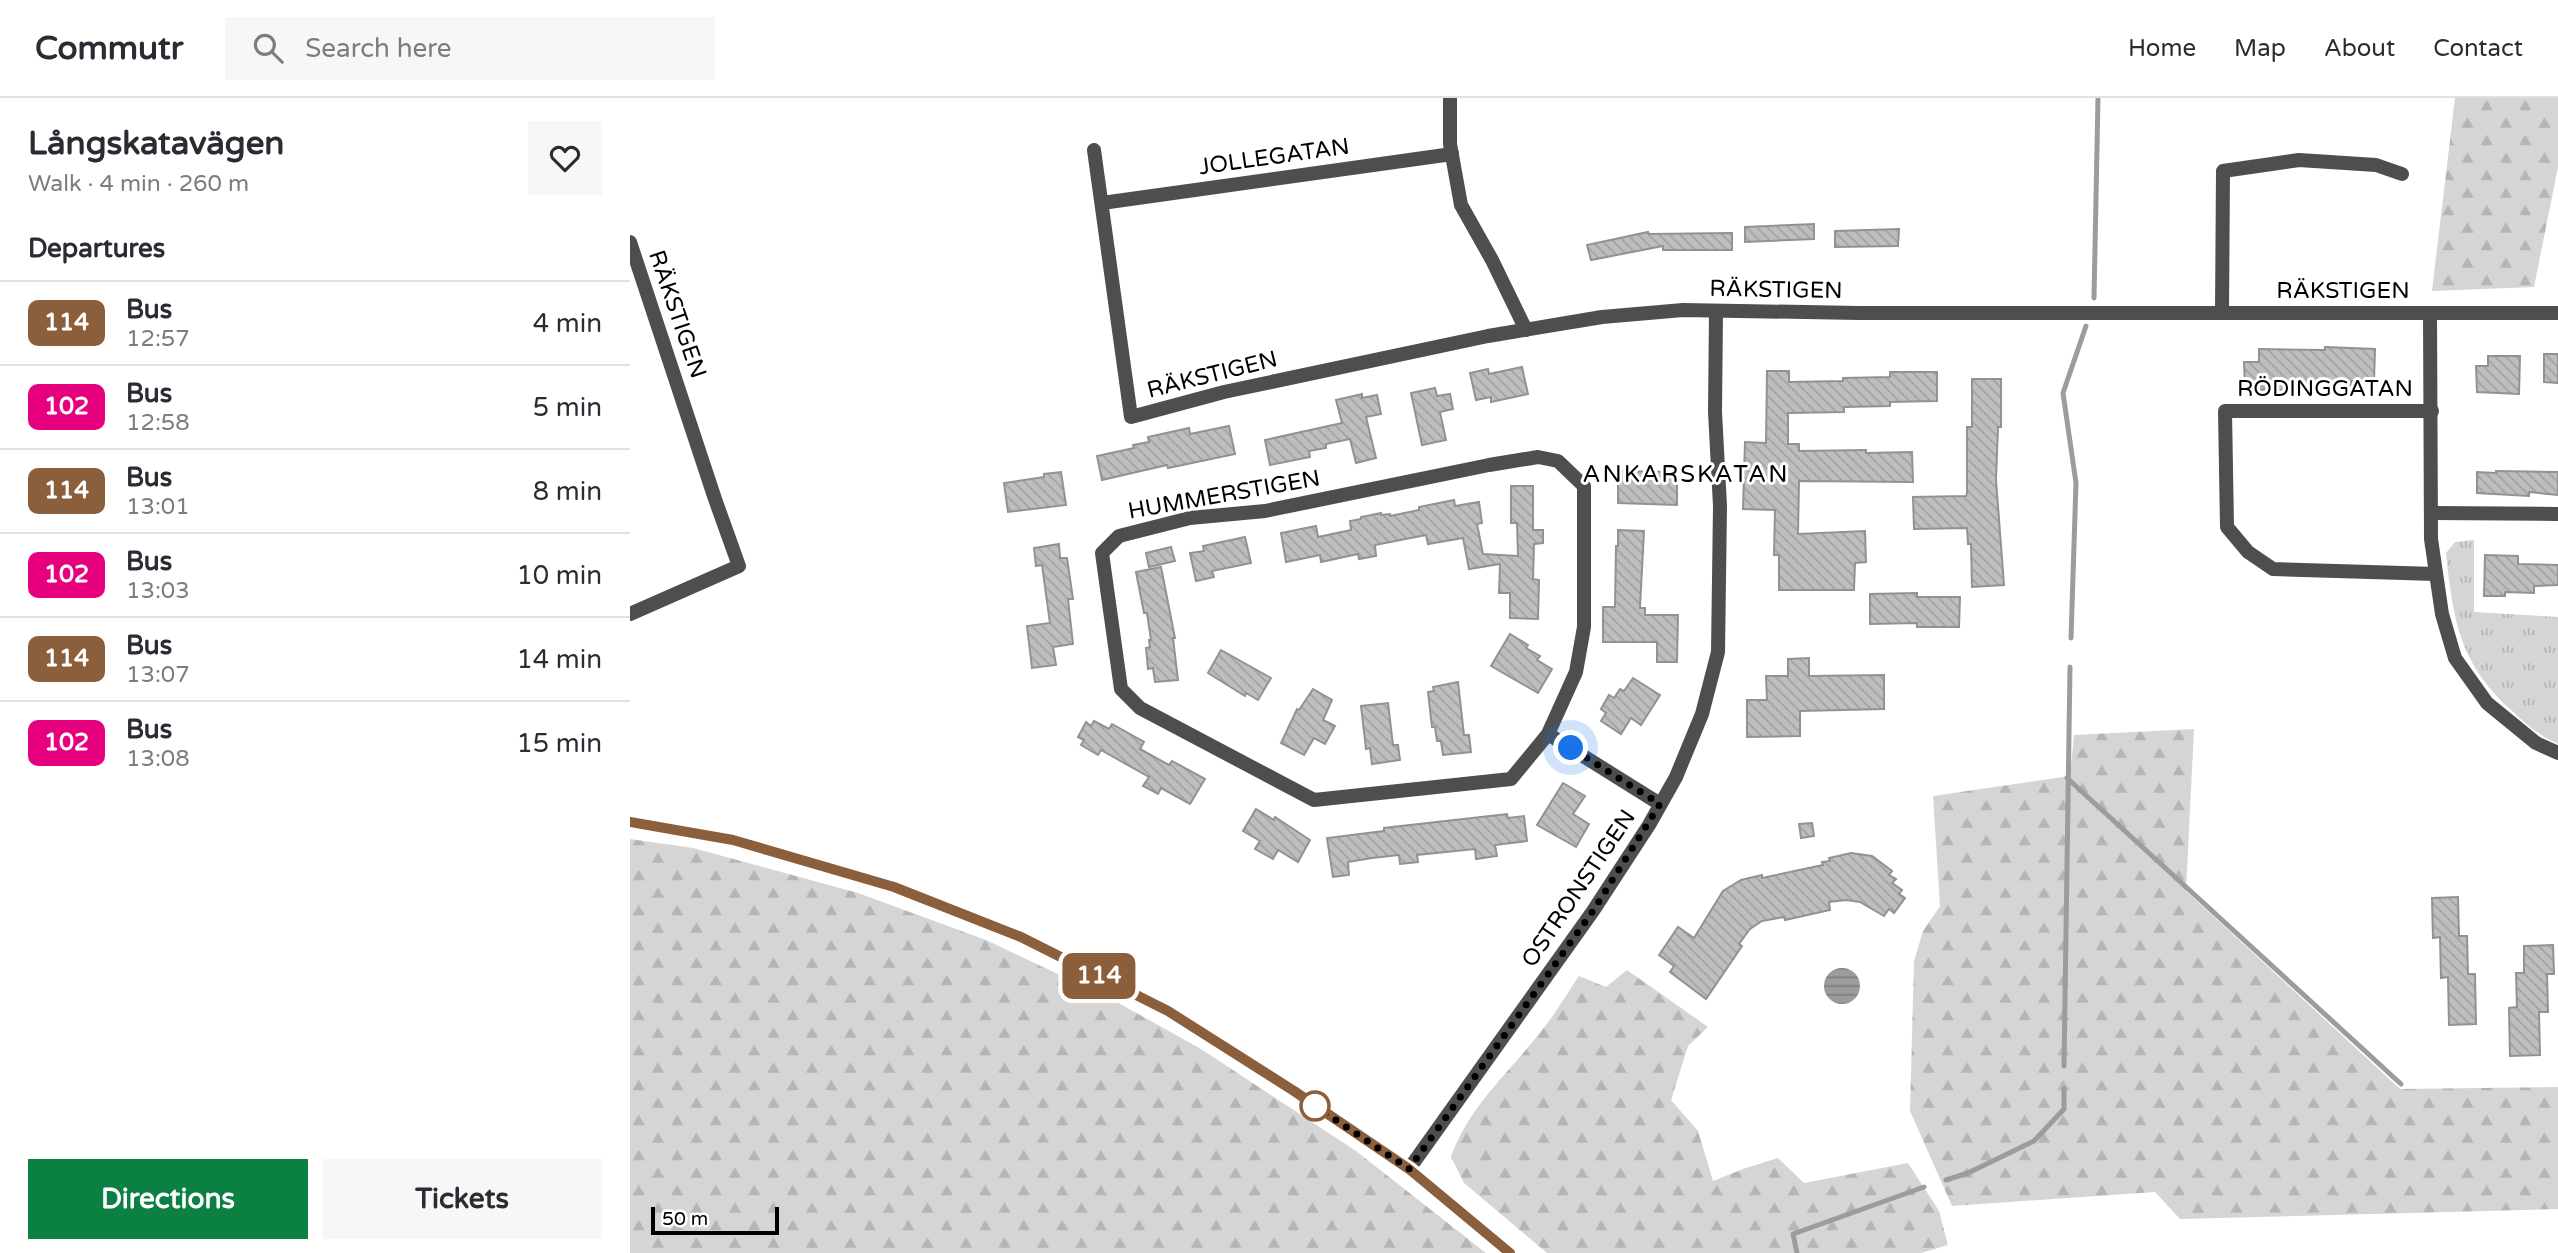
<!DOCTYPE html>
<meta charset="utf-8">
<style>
body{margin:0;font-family:"Varela Round",sans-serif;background:#f7f7f7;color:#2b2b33;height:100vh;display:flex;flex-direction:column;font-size:26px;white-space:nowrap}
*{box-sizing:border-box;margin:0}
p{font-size:23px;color:#7c7c81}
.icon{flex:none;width:38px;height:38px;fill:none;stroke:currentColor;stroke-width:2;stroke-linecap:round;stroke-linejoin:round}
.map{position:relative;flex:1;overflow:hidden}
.side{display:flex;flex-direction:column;background:#fff;width:630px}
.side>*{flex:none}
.badge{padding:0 14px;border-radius:10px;font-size:24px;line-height:46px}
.scale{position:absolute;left:21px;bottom:18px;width:128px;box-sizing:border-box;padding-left:7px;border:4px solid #000;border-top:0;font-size:19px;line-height:24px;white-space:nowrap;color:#000;-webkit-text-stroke:5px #fff;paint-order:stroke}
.you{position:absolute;width:35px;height:35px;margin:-18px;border:5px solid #fff;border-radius:50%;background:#1a73e8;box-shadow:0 0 0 10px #1a73e833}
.map>.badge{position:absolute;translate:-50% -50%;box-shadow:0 0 0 4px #fff}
h2{padding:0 28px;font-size:26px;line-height:63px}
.round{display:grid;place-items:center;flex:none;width:74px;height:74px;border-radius:0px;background:#f7f7f7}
.head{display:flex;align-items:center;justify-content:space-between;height:119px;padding:0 28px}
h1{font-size:33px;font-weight:800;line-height:52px}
.cta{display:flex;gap:14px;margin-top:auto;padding:14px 28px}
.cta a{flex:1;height:80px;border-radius:0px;background:#0b8043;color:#fff;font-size:28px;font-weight:800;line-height:80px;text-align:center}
.cta a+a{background:#f7f7f7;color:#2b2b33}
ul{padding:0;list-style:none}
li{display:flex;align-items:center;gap:21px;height:84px;padding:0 28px;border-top:2px solid #e1e1e2}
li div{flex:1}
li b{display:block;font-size:26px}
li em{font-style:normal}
li .badge{min-width:77px;font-weight:700;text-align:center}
header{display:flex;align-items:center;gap:42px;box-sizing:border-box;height:98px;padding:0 35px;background:#fff;border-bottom:2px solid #e1e1e2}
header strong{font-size:33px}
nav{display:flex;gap:38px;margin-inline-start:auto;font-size:24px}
.search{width:490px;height:63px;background:#f7f7f7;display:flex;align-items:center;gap:18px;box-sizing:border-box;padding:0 24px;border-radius:0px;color:#7c7c81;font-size:26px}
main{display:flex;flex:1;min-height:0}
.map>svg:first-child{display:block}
.grass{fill:url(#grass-tufts)}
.forest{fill:url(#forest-firs)}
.water{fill:url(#water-rules)}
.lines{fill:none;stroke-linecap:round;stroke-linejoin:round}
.stream{stroke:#9c9c9c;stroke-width:5}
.building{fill:url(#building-back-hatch);stroke:#929292;stroke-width:2}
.minor{stroke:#4e4e4e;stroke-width:14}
.tertiary{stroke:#4e4e4e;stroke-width:14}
.line-casing{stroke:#fff;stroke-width:16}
.line{stroke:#8b5e3c;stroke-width:10}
.walk{stroke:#000;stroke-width:7;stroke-dasharray:0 12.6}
.stop-dot{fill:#fff;stroke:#8b5e3c;stroke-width:3.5}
.labels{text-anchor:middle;stroke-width:6;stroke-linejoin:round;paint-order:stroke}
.street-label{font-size:23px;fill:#000;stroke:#fff}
.neighbourhood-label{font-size:24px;letter-spacing:2px;fill:#000;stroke:#fff}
</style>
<header>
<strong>Commutr</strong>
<div class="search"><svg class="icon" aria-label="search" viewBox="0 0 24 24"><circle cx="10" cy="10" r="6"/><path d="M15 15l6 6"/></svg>Search here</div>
<nav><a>Home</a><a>Map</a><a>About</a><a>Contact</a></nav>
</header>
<main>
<section class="side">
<div class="head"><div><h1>Långskatavägen</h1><p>Walk · 4 min · 260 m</p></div><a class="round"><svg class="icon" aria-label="heart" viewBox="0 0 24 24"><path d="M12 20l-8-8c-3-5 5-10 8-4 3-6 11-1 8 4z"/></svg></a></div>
<h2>Departures</h2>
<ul>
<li><span class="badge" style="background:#8b5e3c;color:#fff">114</span><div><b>Bus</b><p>12:57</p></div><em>4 min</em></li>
<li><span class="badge" style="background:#e6007e;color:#fff">102</span><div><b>Bus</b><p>12:58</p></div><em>5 min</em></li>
<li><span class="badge" style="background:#8b5e3c;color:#fff">114</span><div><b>Bus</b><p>13:01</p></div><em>8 min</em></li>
<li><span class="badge" style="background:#e6007e;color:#fff">102</span><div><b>Bus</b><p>13:03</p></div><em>10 min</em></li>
<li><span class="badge" style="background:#8b5e3c;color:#fff">114</span><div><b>Bus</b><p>13:07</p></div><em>14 min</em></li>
<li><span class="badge" style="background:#e6007e;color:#fff">102</span><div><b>Bus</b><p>13:08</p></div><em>15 min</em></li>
</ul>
<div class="cta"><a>Directions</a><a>Tickets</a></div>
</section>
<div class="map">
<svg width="1928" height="1155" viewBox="0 0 1928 1155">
<defs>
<pattern id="grass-tufts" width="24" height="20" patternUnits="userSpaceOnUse" patternTransform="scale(1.75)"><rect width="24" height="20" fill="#d5d5d5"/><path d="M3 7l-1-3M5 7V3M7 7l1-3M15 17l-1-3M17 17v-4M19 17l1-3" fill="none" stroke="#b5b5b5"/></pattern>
<pattern id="forest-firs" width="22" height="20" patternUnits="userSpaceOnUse" patternTransform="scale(1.75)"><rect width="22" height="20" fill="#d5d5d5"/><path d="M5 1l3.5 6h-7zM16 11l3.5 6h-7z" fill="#b5b5b5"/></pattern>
<pattern id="water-rules" width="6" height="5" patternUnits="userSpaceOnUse" patternTransform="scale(1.75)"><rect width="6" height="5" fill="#9c9c9c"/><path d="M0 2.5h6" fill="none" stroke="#7d7d7d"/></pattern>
<pattern id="building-back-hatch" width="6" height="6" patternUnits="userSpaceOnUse" patternTransform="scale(1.75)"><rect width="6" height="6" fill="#bebebe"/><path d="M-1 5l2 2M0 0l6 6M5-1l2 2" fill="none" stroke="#a2a2a2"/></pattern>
</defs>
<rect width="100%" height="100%" fill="#fff"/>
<path class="grass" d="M1844 442V514L1928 519V646C1908 637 1896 626 1880 611 1829 565 1823 520 1816 455L1825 444Z"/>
<g class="forest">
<polygon points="1825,0 1928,0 1928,69 1904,189 1802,193"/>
<polygon points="1564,631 1556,793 1770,991 1928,989 1928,1111 1550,1121 1525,1094 1322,1108 1280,1013 1284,863 1293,833 1310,808 1303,698 1440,678 1444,637"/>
<polygon points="0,741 63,750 228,795 356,842 485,903 571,951 726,1053 856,1155 0,1155"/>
<path d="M997 872 1078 929 1058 948 1041 1002 1068 1033 1083 1083 1113 1071 1148 1060 1174 1085 1278 1065 1309 1113 1318 1147 1291 1155H917L834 1085 821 1059C837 1011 878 975 909 936 924 918 936 897 949 878L976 889Z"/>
</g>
<circle class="water" cx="1212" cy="888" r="18"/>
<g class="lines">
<g class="stream">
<polyline points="1464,200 1468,0"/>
<polyline points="1441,540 1446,385 1433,295 1456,228"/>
<polyline points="1437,680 1771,986"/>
<polyline points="1434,968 1440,569"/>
<polyline points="1316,1082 1338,1075 1404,1043 1434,1011 1434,991"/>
<polyline points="1167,1155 1163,1136 1294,1089"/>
</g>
</g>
<g class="building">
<polygon points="1184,126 1184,141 1115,144 1115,129"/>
<polygon points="1269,131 1268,148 1205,149 1205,133"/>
<polygon points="1018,134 1019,136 1102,135 1102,152 1033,152 1033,148 961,162 957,147"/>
<polygon points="1695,249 1745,251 1744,283 1721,283 1721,291 1615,292 1614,264 1629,264 1629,251 1695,252"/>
<polygon points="1914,256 1928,256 1928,285 1914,284"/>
<polygon points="1858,258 1890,258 1889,296 1847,294 1846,268 1858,268"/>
<polygon points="892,269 898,296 861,304 861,299 846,302 840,275 858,271 859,276"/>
<polygon points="1137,273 1159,273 1159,284 1213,283 1213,280 1260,279 1260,274 1307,274 1307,303 1260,304 1260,308 1214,309 1214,314 1158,315 1158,346 1169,346 1169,353 1236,352 1236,355 1282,354 1283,384 1169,383 1168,436 1235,433 1236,464 1225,465 1224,492 1149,492 1149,457 1144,457 1145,412 1113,411 1115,344 1136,345"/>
<polygon points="1342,281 1371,281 1371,329 1368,329 1366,382 1374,487 1342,489 1341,446 1338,446 1337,430 1284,431 1283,399 1336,398 1337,395 1337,329 1342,329"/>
<polygon points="805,290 807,298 820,296 823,311 810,314 816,342 792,347 781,295"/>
<polygon points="732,296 732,300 747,297 751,316 736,319 746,360 726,365 720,341 696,346 696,350 679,353 680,359 640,367 635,342 712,325 706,302"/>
<polygon points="599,328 605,356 538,370 537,367 472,382 467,358 504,350 503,347 519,344 518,339 559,330 560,336"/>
<polygon points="980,373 1047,374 1047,407 988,405 988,386"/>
<polygon points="1866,373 1928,374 1928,397 1899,394 1899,398 1847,395 1847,374 1866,375"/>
<polygon points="431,374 436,407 378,414 374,385 414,379 414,376"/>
<polygon points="881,388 903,388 903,432 913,432 913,445 904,446 903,481 909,482 908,521 880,520 880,495 869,495 870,466 839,471 833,440 798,446 796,437 745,447 746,458 729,461 728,456 691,464 690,457 656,464 651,435 686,428 688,439 721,432 720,423 731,421 731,419 751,415 751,417 760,416 760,418 789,412 789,409 824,402 825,408 849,404 852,425 847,426 853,456 888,458 887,425 881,425"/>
<polygon points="988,432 1014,433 1010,510 1015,510 1015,517 1048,517 1047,564 1027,564 1027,544 973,544 973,509 985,509 986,448 988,448"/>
<polygon points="615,439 621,465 582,473 584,479 566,483 560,455 574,453 573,448"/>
<polygon points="429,446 430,460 437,460 443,501 438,501 443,546 423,549 426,567 402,570 397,528 420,525 412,467 406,468 404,450"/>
<polygon points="541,449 545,463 519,469 516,455"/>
<polygon points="1855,457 1888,458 1888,466 1928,467 1928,487 1904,488 1904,495 1875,494 1875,498 1854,498"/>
<polygon points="531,469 545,540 543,540 548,582 525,584 523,570 518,571 516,550 520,549 519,542 521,542 517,515 514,515 506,474"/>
<polygon points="1287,495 1287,499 1330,499 1329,529 1287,529 1287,525 1240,526 1240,496"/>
<polygon points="880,536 898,547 896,550 910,558 907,562 922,571 908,595 861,568"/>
<polygon points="591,552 641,580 628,602 616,595 615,598 578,575"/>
<polygon points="1179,560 1179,578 1254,577 1254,611 1170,613 1170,638 1117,639 1117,602 1137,602 1136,578 1158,578 1158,561"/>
<polygon points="1003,580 1030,597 1011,627 1001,620 991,636 971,623 976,615 971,611 979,597 984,600 990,591 994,593"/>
<polygon points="828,584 834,637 839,637 841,654 813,657 811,643 807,643 805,629 802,629 798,594 804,593 803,589"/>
<polygon points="683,591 702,602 693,622 705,628 695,646 684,640 674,657 651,645 667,611 669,612"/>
<polygon points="758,605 763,647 768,647 770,662 742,666 740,650 736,651 731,608"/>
<polygon points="464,623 479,631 482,626 514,644 510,651 539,667 542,663 575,681 560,706 531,690 528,696 513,688 519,679 471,652 468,657 451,647 454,642 448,639 456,624 461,628"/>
<polygon points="933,685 955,698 943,716 959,726 946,749 907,727"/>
<polygon points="626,711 644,722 645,719 680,742 668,764 648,752 643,761 625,751 630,743 613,733"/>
<polygon points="877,716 878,720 894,718 897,743 865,747 867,758 846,761 845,751 787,757 788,764 770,766 769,757 742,760 718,764 719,777 703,779 697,740 754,733 754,730"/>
<polygon points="1182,725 1184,738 1171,740 1169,726"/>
<polygon points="1221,755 1242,758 1262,773 1259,777 1266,781 1262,785 1272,792 1269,796 1275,800 1264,815 1259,811 1254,818 1230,804 1216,802 1199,804 1200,812 1155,822 1154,819 1132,823 1120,831 1109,846 1112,848 1076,901 1040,874 1044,868 1029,857 1048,829 1064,840 1093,793 1111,782 1132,777 1132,780 1193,767 1192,764 1200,763 1199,760"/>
<polygon points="1828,799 1829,838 1837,838 1838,876 1845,876 1846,926 1819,927 1818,879 1811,880 1810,839 1803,840 1802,800"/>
<polygon points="1923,847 1924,876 1917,876 1918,914 1909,914 1910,957 1880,958 1879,910 1887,909 1886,875 1894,875 1894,848"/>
</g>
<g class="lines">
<g class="minor">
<polyline points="820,0 820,46 831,107 862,162 896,232"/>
<polyline points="464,52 501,319 594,294 858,238 972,219 1053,212 1229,215 1928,215"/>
<polyline points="472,105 822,56"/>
<polyline points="0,144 85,401 109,468 0,516"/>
<polyline points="1592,215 1593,73 1669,62 1746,67 1772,76"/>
<polyline points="1800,215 1801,441 1812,516 1825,560 1857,605 1906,645 1928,655"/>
<polyline points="1802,313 1595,313 1597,429 1618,454 1643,471 1806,476"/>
<polyline points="1801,415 1928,416"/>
<polyline points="918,636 946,574 954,529 954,388 928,363 908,359 859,367 635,413 560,420 489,438 472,455 491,591 510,610 684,702 881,681 918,636 1030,706"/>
<polyline points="779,1071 963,813 1019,727 1046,679 1072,616 1088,554 1090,408 1085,314 1086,213"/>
</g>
<polyline class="tertiary" points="0,724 103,742 264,789 391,839 538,913 664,993 779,1071 880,1155"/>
</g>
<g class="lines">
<g class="line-casing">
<polyline id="line" points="0,724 103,742 264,789 391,839 538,913 664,993 779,1071 880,1155"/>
</g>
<use href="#line" class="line"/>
<polyline class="walk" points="685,1008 779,1071 963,813 1030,706 941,650"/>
</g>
<circle class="stop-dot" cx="685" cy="1008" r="14"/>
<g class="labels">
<g class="street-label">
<text transform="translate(644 58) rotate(-8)" y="8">JOLLEGATAN</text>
<text transform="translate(1146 191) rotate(1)" y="8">RÄKSTIGEN</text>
<text x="1713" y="200">RÄKSTIGEN</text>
<text transform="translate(48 216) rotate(71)" y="8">RÄKSTIGEN</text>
<text transform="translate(582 276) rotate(-14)" y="8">RÄKSTIGEN</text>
<text x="1695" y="298">RÖDINGGATAN</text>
<text transform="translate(594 396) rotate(-10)" y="8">HUMMERSTIGEN</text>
<text transform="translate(948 790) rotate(-56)" y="8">OSTRONSTIGEN</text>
</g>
<g class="neighbourhood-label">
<text x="1056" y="384">ANKARSKATAN</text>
</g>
</g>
</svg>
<div class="scale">50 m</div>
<div class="you" style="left:941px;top:650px"></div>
<b class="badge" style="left:469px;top:878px;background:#8b5e3c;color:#fff">114</b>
</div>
</main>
